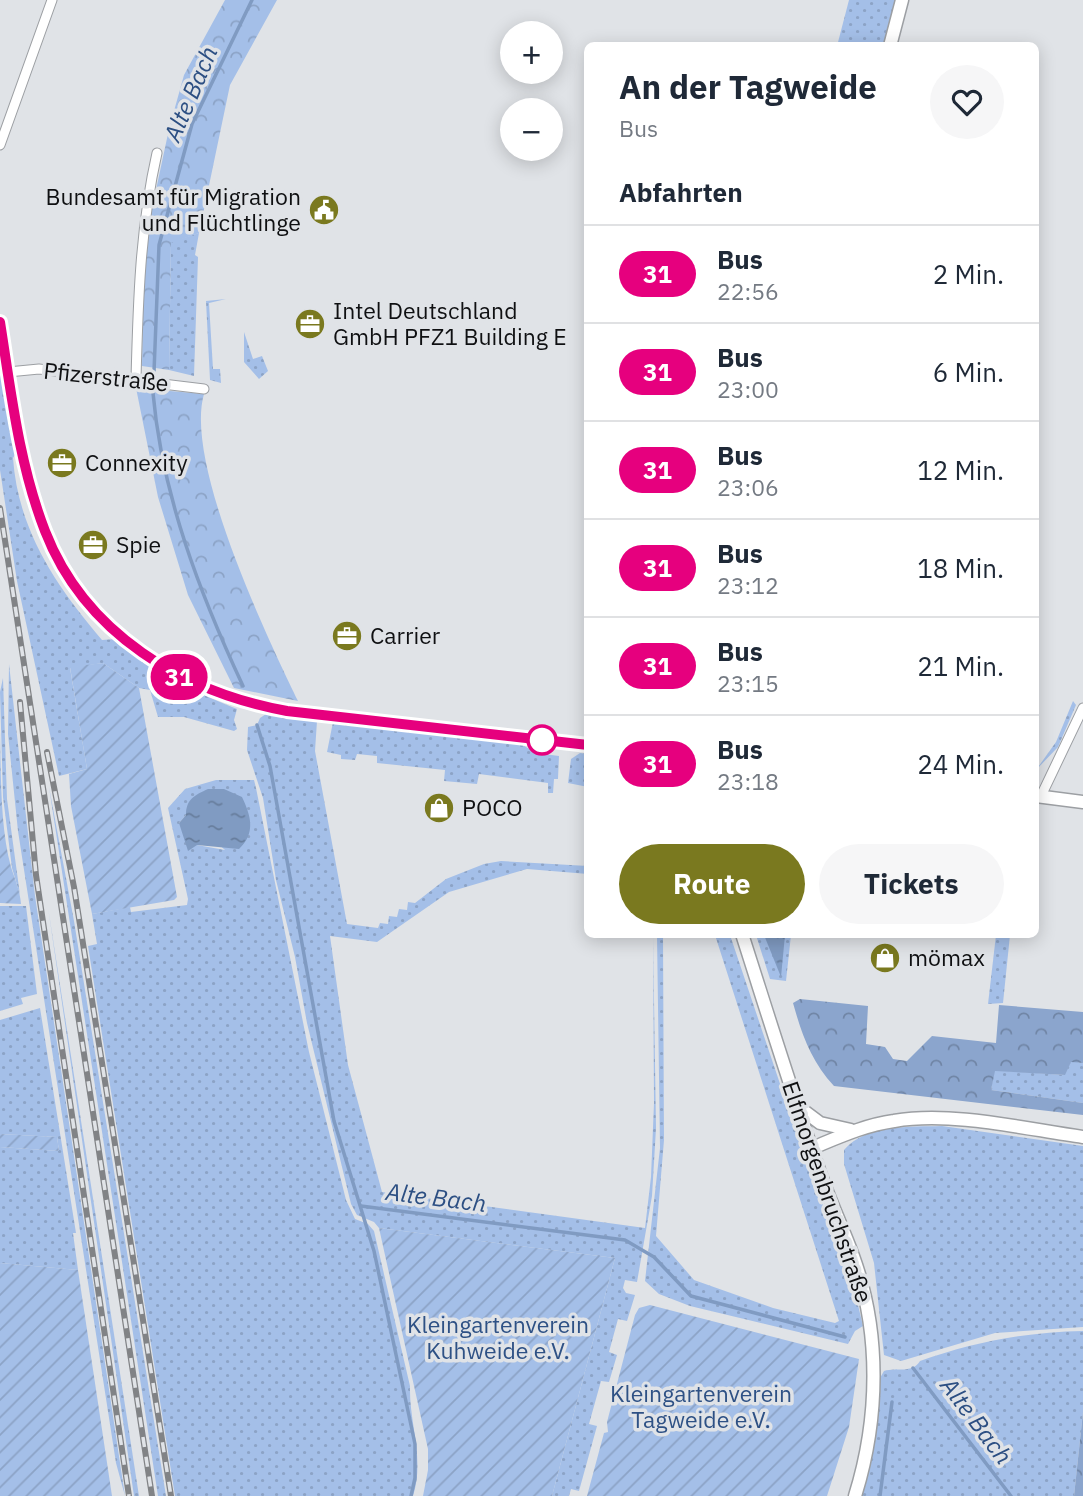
<!DOCTYPE html>
<html lang="de">
<meta charset="utf-8">
<style>
body{margin:0;font-family:"IBM Plex Sans",sans-serif;background:#f6f6f7;color:#1f2937;height:100vh;display:flex;flex-direction:column;font-size:26px;white-space:nowrap}
*{box-sizing:border-box;margin:0}
p{font-size:23px;color:#747a83}
.icon{flex:none;width:38px;height:38px;fill:none;stroke:currentColor;stroke-width:2;stroke-linecap:round;stroke-linejoin:round}
.map{position:relative;flex:1;overflow:hidden}
.details{position:absolute;left:584px;top:42px;width:455px;height:896px;display:flex;flex-direction:column;background:#fff;border-radius:10px;box-shadow:0 4px 18px #0003}
.details>*{flex:none}
.badge{padding:0 14px;border-radius:23px;font-size:24px;line-height:46px}
.tools{position:absolute;left:500px;top:21px;display:grid;gap:14px}
.tools a{display:grid;place-items:center;width:63px;height:63px;border-radius:50%;background:#fff;box-shadow:0 4px 18px #0003;font-size:35px}
.map>.badge{position:absolute;translate:-50% -50%;box-shadow:0 0 0 4px #fff}
h2{padding:0 35px;font-size:26px;line-height:63px}
.round{display:grid;place-items:center;flex:none;width:74px;height:74px;border-radius:37px;background:#f6f6f7}
.head{display:flex;align-items:center;justify-content:space-between;height:119px;padding:0 35px}
h1{font-size:33px;font-weight:800;line-height:52px}
.button{display:flex;gap:14px;margin-top:auto;padding:14px 35px}
.button a{flex:1;height:80px;border-radius:42px;background:#7a791f;color:#fff;font-size:28px;font-weight:800;line-height:80px;text-align:center}
.button a+a{background:#f6f6f7;color:#1f2937}
ul{padding:0;list-style:none}
li{display:flex;align-items:center;gap:21px;height:98px;padding:0 35px;border-top:2px solid #e0e1e3}
li div{flex:1}
li b{display:block;font-size:26px}
li em{font-style:normal}
li .badge{min-width:77px;font-weight:700;text-align:center}
.map>svg:first-child{display:block}
.grass{fill:url(#grass-dots);fill-rule:evenodd}
.forest{fill:url(#forest-crowns)}
.park{fill:url(#park-crowns)}
.garden{fill:url(#garden-furrows)}
.water{fill:url(#water-ripples)}
.lines{fill:none;stroke-linecap:round;stroke-linejoin:round}
.stream{stroke:#809bc2;stroke-width:3.5}
.street-casing{stroke:#9c9fa3;stroke-width:11}
.secondary-casing{stroke:#9c9fa3;stroke-width:15}
.street{stroke:#fff;stroke-width:9}
.secondary{stroke:#fff;stroke-width:12}
.rail-casing{stroke:#818386;stroke-width:6}
.rail{stroke:#e0e3e7;stroke-width:3.5;stroke-dasharray:10;stroke-linecap:butt}
.line-casing{stroke:#fff;stroke-width:16}
.line{stroke:#e6007e;stroke-width:10}
.stop-dot{fill:#fff;stroke:#e6007e;stroke-width:3.5}
.labels{text-anchor:middle;stroke-width:7;stroke-linejoin:round;paint-order:stroke}
.poi-label{font-size:23px;fill:#0f1012;stroke:#e0e3e7;text-anchor:start}
.street-label{font-size:23px;fill:#0f1012;stroke:#e0e3e7}
.park-label{font-size:23px;fill:#2e5185;stroke:#e0e3e7}
.water-label{font-size:24px;font-style:italic;fill:#2c4f83;stroke:#e0e3e7}
</style>
<div class="map">
<svg width="1083" height="1496" viewBox="0 0 1083 1496">
<defs>
<pattern id="grass-dots" width="8" height="8" patternUnits="userSpaceOnUse" patternTransform="scale(1.75)"><rect width="8" height="8" fill="#a4bfe8"/><path d="M2 2h.1M6 6h.1" fill="none" stroke="#8ca3c6" stroke-width="1.8" stroke-linecap="round"/></pattern>
<pattern id="forest-crowns" width="20" height="18" patternUnits="userSpaceOnUse" patternTransform="scale(1.75)"><rect width="20" height="18" fill="#8ba5cd"/><path d="M2 6a3 3 0 1 1 6 0M12 15a3 3 0 1 1 6 0" fill="none" stroke="#7085a5"/></pattern>
<pattern id="park-crowns" width="20" height="18" patternUnits="userSpaceOnUse" patternTransform="scale(1.75)"><rect width="20" height="18" fill="#a4bfe8"/><path d="M2 6a3 3 0 1 1 6 0M12 15a3 3 0 1 1 6 0" fill="none" stroke="#8ca3c6"/></pattern>
<pattern id="garden-furrows" width="10" height="10" patternUnits="userSpaceOnUse" patternTransform="scale(1.75)"><rect width="10" height="10" fill="#a4bfe8"/><path d="M-1 1l2-2M0 10L10 0M9 11l2-2" fill="none" stroke="#8ca3c6"/></pattern>
<pattern id="water-ripples" width="26" height="14" patternUnits="userSpaceOnUse" patternTransform="scale(1.75)"><rect width="26" height="14" fill="#809bc2"/><path d="M2 4q2-2 4 0t4 0M15 11q2-2 4 0t4 0" fill="none" stroke="#677d9c"/></pattern>
</defs>
<rect width="100%" height="100%" fill="#e0e3e7"/>
<g class="grass">
<polygon points="849,0 896,0 885,45 837,46"/>
<polygon points="199,233 195,255 198,257 194,376 169,370 171,242"/>
<polygon points="226,299 209,303 213,369 220,369 221,383 210,380 206,301"/>
<polygon points="244,332 253,359 262,356 268,371 259,379 244,362"/>
<path d="M0 359 16 453 13 458C18 530 56 586 102 640L115 639C153 670 191 691 237 709L234 720 237 729 234 731 184 717H158L150 690 139 688 103 663 70 668 87 769 59 776 17 581 0 470Z"/>
<polygon points="9,664 35,896 125,1496 116,1463 18,831 8,734"/>
<polygon points="3,678 7,799 20,895 12,868 3,797 0,692"/>
<polygon points="1073,701 1076,705 1058,747 1036,770 1056,742"/>
<polygon points="266,714 317,721 315,751 347,924 378,928 380,923 388,924 389,916 397,917 399,909 407,910 408,902 415,903 446,879 484,864 501,861 588,866 588,874 527,869 449,892 377,942 330,936 348,1065 382,1192 645,1228 651,1177 654,1103 653,935 656,1128 652,1196 637,1282 625,1280 623,1288 626,1293 635,1295 627,1321 618,1319 609,1352 617,1355 609,1382 601,1381 589,1424 597,1426 579,1491 571,1489 569,1496 552,1496 615,1258 379,1228 374,1222 357,1215 351,1204 307,1023 295,957 276,880 263,798 247,750 248,727 257,725 260,718"/>
<polygon points="333,722 521,744 536,753 559,756 558,779 554,779 553,793 548,793 548,783 479,774 477,784 444,781 445,770 377,763 377,756 357,754 355,760 341,759 341,755 327,752"/>
<polygon points="580,753 588,754 588,787 568,783 571,759"/>
<path d="M216 780H254L256 788 309 1052 346 1200 355 1219 368 1224 374 1231 410 1386C409 1424 425 1458 413 1496H175L88 946 97 944 92 914 130 907 131 912 187 905 188 899 168 808 185 789ZM186 815 225 850 197 845 179 823Z"/>
<polygon points="49,787 74,921 166,1496 158,1496"/>
<polygon points="0,906 26,906 37,994 21,998 23,1004 0,1011"/>
<polygon points="48,907 139,1496 134,1496"/>
<polygon points="657,935 663,935 664,1140 656,1236 694,1280 773,1308 835,1323 839,1321 715,935 730,935 811,1176 848,1263 863,1326 855,1331 848,1344 690,1306 659,1294 645,1281 660,1148"/>
<polygon points="756,935 791,935 786,981 770,979"/>
<polygon points="996,935 1010,935 1003,1003 988,1004"/>
<polygon points="40,1008 76,1233 73,1233 78,1270 0,1263 0,1147 59,1151 57,1137 0,1134 0,1020"/>
<polygon points="1071,1061 1083,1063 1083,1103 991,1090 994,1070 1064,1075"/>
<path d="M942 1126 1083 1146V1327L995 1333 901 1361 884 1355 874 1263 844 1164V1150C866 1124 910 1127 942 1126Z"/>
<path d="M1083 1331V1412L1074 1496H862L878 1422 880 1378 884 1371C897 1367 912 1374 920 1361 974 1342 1026 1332 1083 1331Z"/>
</g>
<g class="forest">
<path d="M800 999 868 1006 866 1044 885 1047 893 1059 907 1061 932 1036 996 1043 999 1005 1083 1012V1063L1071 1062 1065 1075 995 1071 991 1090 1083 1103V1115L834 1086C811 1061 802 1035 793 1003Z"/>
<polygon points="1083,1412 1083,1496 1074,1496"/>
</g>
<g class="park">
<polygon points="225,0 277,0 230,85 202,219 213,223 199,233 171,243 169,370 142,366 144,246 169,129 184,75"/>
<path d="M136 388 204 394C184 462 266 635 298 701L234 688 188 595 158 497Z"/>
</g>
<g class="garden">
<polygon points="103,663 139,688 177,897 174,900 92,914 71,806 69,774 87,769 70,667"/>
<path d="M0 731C1 773 0 827 11 867 15 880 20 890 21 904L0 903Z"/>
<polygon points="0,1134 57,1137 59,1151 0,1147"/>
<polygon points="379,1228 615,1258 552,1496 423,1496 428,1470 428,1449"/>
<polygon points="0,1263 78,1270 112,1496 0,1496"/>
<polygon points="650,1305 859,1359 849,1427 827,1496 587,1496 604,1433 608,1432 607,1422 635,1315 639,1308"/>
</g>
<g class="water">
<path d="M208 789H224L242 797C251 816 256 833 239 849L197 845 188 851 179 823 186 815C186 799 195 795 208 789Z"/>
<polygon points="764,935 785,935 781,977"/>
</g>
<g class="lines">
<g class="stream">
<polyline points="154,372 159,245 192,124 252,0"/>
<path d="M153 393C162 495 200 594 243 686"/>
<polyline points="257,725 270,766 334,1121 374,1251 415,1444 415,1478 411,1496"/>
<polyline points="361,1206 625,1240 654,1257 691,1296 845,1337"/>
<polyline points="913,1368 1011,1496"/>
<polyline points="880,1496 892,1402"/>
</g>
<g class="street-casing">
<g id="street">
<polyline points="0,145 52,0"/>
<path d="M0 322C11 392 19 465 45 531 85 635 183 692 287 711L588 745"/>
<polyline points="8,372 39,369 204,389"/>
<path d="M136 379C138 303 140 228 157 153"/>
<polyline points="1041,796 1083,708"/>
</g>
</g>
<g class="secondary-casing">
<g id="secondary">
<polyline points="890,46 902,0"/>
<polyline points="1036,796 1083,802"/>
<path d="M742 934C767 1012 791 1090 818 1167 828 1197 842 1226 853 1256 881 1333 879 1419 855 1496"/>
<polyline points="800,1108 820,1123 851,1130"/>
<path d="M812 1148C839 1137 865 1125 894 1121 952 1111 1025 1129 1083 1137"/>
</g>
</g>
<use href="#street" class="street"/>
<use href="#secondary" class="secondary"/>
<g class="rail-casing">
<g id="rail">
<polyline points="0,508 152,1496"/>
<polyline points="20,702 36,875 129,1496"/>
<polyline points="47,752 74,887 171,1496"/>
</g>
</g>
<use href="#rail" class="rail"/>
</g>
<g class="lines">
<g class="line-casing">
<path id="line" d="M0 322C11 392 19 464 45 531 85 634 183 692 287 711L588 745"/>
</g>
<use href="#line" class="line"/>
</g>
<defs>
<g id="civic-disc" transform="scale(1.575)"><circle r="9.5" fill="#7a791f" stroke="#e0e3e7"/><path d="M-.6-6.5H3V-4.5H.6V-3L4-1V1h2V6H-6V1h2V-1L-.6-3ZM-1.2 2.5V6h2.4V2.5Z" fill="#fff"/></g>
<g id="office-disc" transform="scale(1.575)"><circle r="9.5" fill="#7a791f" stroke="#e0e3e7"/><path d="M-6-3h4V-5.5h4V-3h4V5H-6ZM-1-4.5V-3h2v-1.5ZM-6 0V1H6V0Z" fill="#fff"/></g>
<g id="shop-disc" transform="scale(1.575)"><circle r="9.5" fill="#7a791f" stroke="#e0e3e7"/><path d="M-5-2.5h2.3a2.7 3.5 0 0 1 5.4 0H5L5.5 6h-11ZM-1.5-2.5h3a1.5 2.3 0 0 0-3 0Z" fill="#fff"/></g>
</defs>
<g fill-rule="evenodd">
<use href="#civic-disc" x="324" y="210"/>
<use href="#office-disc" x="310" y="324"/>
<use href="#office-disc" x="62" y="463"/>
<use href="#office-disc" x="93" y="545"/>
<use href="#office-disc" x="347" y="636"/>
<use href="#shop-disc" x="439" y="808"/>
<use href="#shop-disc" x="885" y="958"/>
</g>
<circle class="stop-dot" cx="542" cy="740" r="14"/>
<g class="labels">
<g class="poi-label">
<text x="301" y="205" text-anchor="end">Bundesamt für Migration<tspan x="301" dy="26">und Flüchtlinge</tspan></text>
<text x="333" y="319">Intel Deutschland<tspan x="333" dy="26">GmbH PFZ1 Building E</tspan></text>
<text x="85" y="471">Connexity</text>
<text x="116" y="553">Spie</text>
<text x="370" y="644">Carrier</text>
<text x="462" y="816">POCO</text>
<text x="908" y="966">mömax</text>
</g>
<g class="street-label">
<text transform="translate(106 377) rotate(6)" y="8">Pfizerstraße</text>
<text transform="translate(827 1192) rotate(71)" y="8">Elfmorgenbruchstraße</text>
</g>
<g class="park-label">
<text x="498" y="1333">Kleingartenverein<tspan x="498" dy="26">Kuhweide e.V.</tspan></text>
<text x="701" y="1402">Kleingartenverein<tspan x="701" dy="26">Tagweide e.V.</tspan></text>
</g>
<g class="water-label">
<text transform="translate(191 94) rotate(-67)" y="8">Alte Bach</text>
<text transform="translate(436 1198) rotate(7)" y="8">Alte Bach</text>
<text transform="translate(976 1421) rotate(53)" y="8">Alte Bach</text>
</g>
</g>
</svg>
<div class="tools">
<a>+</a>
<a>−</a>
</div>
<b class="badge" style="left:179px;top:677px;background:#e6007e;color:#fff">31</b>
<section class="details">
<div class="head"><div><h1>An der Tagweide</h1><p>Bus</p></div><a class="round"><svg class="icon" aria-label="heart" viewBox="0 0 24 24"><path d="M12 20l-8-8c-3-5 5-10 8-4 3-6 11-1 8 4z"/></svg></a></div>
<h2>Abfahrten</h2>
<ul>
<li><span class="badge" style="background:#e6007e;color:#fff">31</span><div><b>Bus</b><p>22:56</p></div><em>2 Min.</em></li>
<li><span class="badge" style="background:#e6007e;color:#fff">31</span><div><b>Bus</b><p>23:00</p></div><em>6 Min.</em></li>
<li><span class="badge" style="background:#e6007e;color:#fff">31</span><div><b>Bus</b><p>23:06</p></div><em>12 Min.</em></li>
<li><span class="badge" style="background:#e6007e;color:#fff">31</span><div><b>Bus</b><p>23:12</p></div><em>18 Min.</em></li>
<li><span class="badge" style="background:#e6007e;color:#fff">31</span><div><b>Bus</b><p>23:15</p></div><em>21 Min.</em></li>
<li><span class="badge" style="background:#e6007e;color:#fff">31</span><div><b>Bus</b><p>23:18</p></div><em>24 Min.</em></li>
</ul>
<div class="button"><a>Route</a><a>Tickets</a></div>
</section>
</div>
